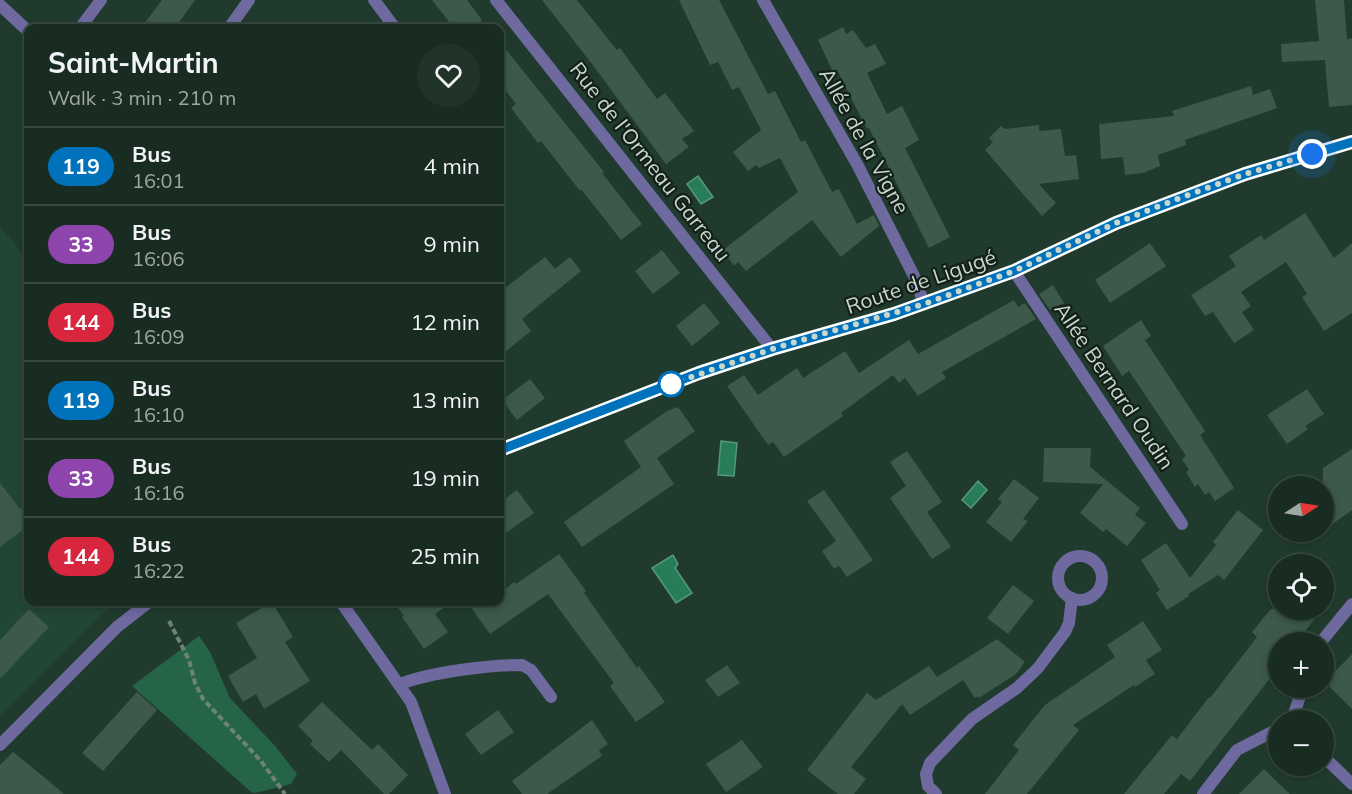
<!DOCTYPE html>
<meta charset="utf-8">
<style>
body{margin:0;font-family:Mulish,sans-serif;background:#21342a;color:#f1f3f6;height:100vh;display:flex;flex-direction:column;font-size:22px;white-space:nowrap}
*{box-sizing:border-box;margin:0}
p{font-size:20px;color:#9fa7a5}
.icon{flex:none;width:33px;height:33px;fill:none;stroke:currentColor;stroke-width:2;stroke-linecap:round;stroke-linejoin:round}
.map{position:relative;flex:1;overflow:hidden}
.panel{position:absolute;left:24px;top:24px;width:480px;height:582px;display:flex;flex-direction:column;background:#182c22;border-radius:12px;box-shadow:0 3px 9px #0003,0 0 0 2px #364840}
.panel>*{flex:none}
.badge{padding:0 12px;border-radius:20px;font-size:21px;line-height:39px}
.needle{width:39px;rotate:78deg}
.controls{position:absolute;left:1268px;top:476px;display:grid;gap:12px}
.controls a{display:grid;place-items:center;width:66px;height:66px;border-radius:50%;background:#182c22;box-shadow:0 3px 9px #0003,0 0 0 2px #364840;font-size:30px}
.you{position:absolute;width:30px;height:30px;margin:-15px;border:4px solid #fff;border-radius:50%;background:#1a73e8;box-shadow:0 0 0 9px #1a73e833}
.map>.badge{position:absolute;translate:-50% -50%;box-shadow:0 0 0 3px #fff}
.round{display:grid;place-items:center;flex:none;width:63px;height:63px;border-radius:32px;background:#21342a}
.overview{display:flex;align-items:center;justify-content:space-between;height:102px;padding:0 24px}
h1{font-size:28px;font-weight:700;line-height:45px}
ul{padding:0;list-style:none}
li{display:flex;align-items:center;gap:18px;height:78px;padding:0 24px;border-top:2px solid #364840}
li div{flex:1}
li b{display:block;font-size:22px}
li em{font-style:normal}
li .badge{min-width:66px;font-weight:700;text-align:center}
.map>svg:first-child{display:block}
.built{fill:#224635}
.green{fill:#266448}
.water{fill:#277d58;stroke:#57987b;stroke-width:1.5}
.building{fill:#3c594a}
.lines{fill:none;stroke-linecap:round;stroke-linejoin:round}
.path{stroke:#6d8376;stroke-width:4;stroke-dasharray:6 3;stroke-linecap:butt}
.minor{stroke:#6e699f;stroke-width:12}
.tertiary{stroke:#6e699f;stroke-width:12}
.line-casing{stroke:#fff;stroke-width:14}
.line{stroke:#0072bc;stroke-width:9}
.walk{stroke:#c7d7cd;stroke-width:6;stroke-dasharray:0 10.8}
.stop-dot{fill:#fff;stroke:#0072bc;stroke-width:3}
.labels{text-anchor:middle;stroke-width:4.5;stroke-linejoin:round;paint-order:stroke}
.street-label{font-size:21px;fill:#c7d7cd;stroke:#131f19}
</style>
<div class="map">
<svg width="1352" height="794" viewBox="0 0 1352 794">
<rect width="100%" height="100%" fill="#203b2d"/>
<polygon class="built" points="0,226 28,261 28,602 114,602 0,716"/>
<polygon class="green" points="199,636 210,652 230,698 275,746 297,774 291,784 255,793 251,792 132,686"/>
<g class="water">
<polygon points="698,176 713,197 701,204 687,184"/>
<polygon points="721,441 737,443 734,476 718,475"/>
<polygon points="978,481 987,490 971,508 962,500"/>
<polygon points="673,555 678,564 675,568 692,593 676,603 652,568"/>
</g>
<g class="building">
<polygon points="162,0 195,0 175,28 141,28"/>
<polygon points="432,0 467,0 482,20 472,28 454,28"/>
<polygon points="542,0 577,0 617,50 620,48 657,99 665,93 694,131 682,139 689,147 666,164 592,64"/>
<polygon points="679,0 719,0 768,94 775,91 801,142 805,140 832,192 839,189 857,224 874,215 879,226 841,257 812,220 746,271 738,262 734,266 723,250 798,192 780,158 759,168 756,165 748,171 733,152 761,130 739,87 732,90 718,62 710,65"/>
<polygon points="1315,0 1344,0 1347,39 1352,38 1352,105 1329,107 1325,60 1282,62 1281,44 1319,41"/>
<polygon points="843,27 846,34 853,30 866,48 875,44 886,64 867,73 887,114 902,106 919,140 905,148 950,237 929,248 869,128 867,129 837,70 833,72 818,40"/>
<polygon points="500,42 604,172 602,173 642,224 621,240 581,189 580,191 541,141 538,143 511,108 516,104 500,83"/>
<polygon points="1251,86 1253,95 1270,89 1277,108 1185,140 1186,145 1158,155 1160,166 1143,173 1125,175 1123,157 1101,159 1099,124 1174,116 1172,111"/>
<polygon points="1039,125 1039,131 1061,129 1065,156 1076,155 1079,179 1039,184 1056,203 1042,216 985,150 993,142 989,138 1001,126 1005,129"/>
<polygon points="1305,213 1334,258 1352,243 1352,313 1324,331 1302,297 1307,294 1286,262 1241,292 1251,306 1242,312 1254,330 1234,343 1213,312 1205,316 1191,295 1236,266 1229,256 1261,235 1264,240"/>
<polygon points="1150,243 1166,266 1110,303 1095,280"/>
<polygon points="662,250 680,273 653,294 635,271"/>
<polygon points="545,257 555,269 570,257 581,271 522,319 531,331 500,356 500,292"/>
<polygon points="1053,285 1064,303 1050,310 1039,294"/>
<polygon points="1014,300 1018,307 1025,303 1036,319 942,372 946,378 918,396 905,378 899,383 893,375 841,413 843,416 784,457 773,442 768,445 727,386 744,375 758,395 797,368 803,378 845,351 859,373 909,340 918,354"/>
<polygon points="704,303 720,323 692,346 676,326"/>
<polygon points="1141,320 1151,336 1145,340 1205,431 1200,435 1234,488 1215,501 1209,492 1205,495 1198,484 1195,487 1186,472 1189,470 1182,459 1186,456 1129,371 1122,376 1103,346"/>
<polygon points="530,379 545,398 517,420 502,400"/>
<polygon points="1307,389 1324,414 1305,426 1308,429 1287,444 1267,415"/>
<polygon points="678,407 695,431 657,458 674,484 582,547 564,522 641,467 624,441 667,411"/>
<polygon points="1044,448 1091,448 1090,467 1140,508 1135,515 1146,523 1127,546 1106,529 1103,532 1080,513 1103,484 1043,482"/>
<polygon points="1352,449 1352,510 1323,531 1323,468"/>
<polygon points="907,451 942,502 927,512 951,547 932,559 890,498 906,486 890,462"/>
<polygon points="1014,479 1039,498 1023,519 1028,521 1011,542 986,522 1002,502 998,499"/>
<polygon points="0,483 20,509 28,503 28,526 0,547"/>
<polygon points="517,490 534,513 500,537 500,502"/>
<polygon points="824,490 873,560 847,577 839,566 834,569 822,551 836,541 807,501"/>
<polygon points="1238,510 1263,530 1224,580 1218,575 1188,594 1189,596 1167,610 1156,593 1160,590 1141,560 1166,543 1190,578 1216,545 1213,542"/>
<polygon points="559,554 586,591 584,593 637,668 639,666 665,702 636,722 610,686 614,683 548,594 490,634 467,602 500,602 500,593 514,582 516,584"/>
<polygon points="1013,585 1034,601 1008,634 987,618"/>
<polygon points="272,602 293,637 285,642 310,681 264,709 256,694 243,702 228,676 257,658 236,623"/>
<polygon points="394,602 452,602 435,614 448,632 424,649 402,617 404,616"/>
<polygon points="29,609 49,627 0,679 0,640"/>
<polygon points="1271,609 1323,609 1296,642 1278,642 1278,668 1190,781 1181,774 1164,794 1124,794 1172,735 1177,739 1209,697 1210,698 1257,637 1252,632"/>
<polygon points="1143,621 1162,650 1146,660 1155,674 1135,687 1134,685 1073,725 1079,730 1027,794 985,794 1019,750 1013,745 1045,705 1115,657 1107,645"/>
<polygon points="997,639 1025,662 1016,674 979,698 978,696 975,698 963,680 910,715 902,704 851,767 866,779 854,794 838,794 807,770 867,693 876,700 929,666 937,677"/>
<polygon points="1352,654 1352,709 1325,682"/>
<polygon points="727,665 740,683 718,697 705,680"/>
<polygon points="137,692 157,710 103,771 82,753"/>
<polygon points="322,702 372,750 378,744 408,775 389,794 384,794 341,750 329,762 310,744 313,741 298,726"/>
<polygon points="498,710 514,732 481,755 465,734"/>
<polygon points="592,720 608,744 599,750 602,756 547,794 522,794 512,781"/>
<polygon points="742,740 763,767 726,792 706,764"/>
<polygon points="13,752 45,778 64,794 0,794 0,765"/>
<polygon points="1264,769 1273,778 1290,794 1239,794"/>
</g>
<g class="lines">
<polyline class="path" points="169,621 189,660 195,683 203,699 261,761 285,794"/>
<g class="minor">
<polyline points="374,0 395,28"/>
<polyline points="496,0 772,349"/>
<polyline points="763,0 857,164 914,276 924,304"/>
<polyline points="0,5 28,31"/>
<polyline points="80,28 101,0"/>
<polyline points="229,28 249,0"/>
<polyline points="1014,271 1182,524"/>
<circle cx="1080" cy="578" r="22"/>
<polyline points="341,602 411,702 445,794"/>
<polyline points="1321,642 1352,604"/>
<path d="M400 684C431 672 489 665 522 665L531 670 551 697"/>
<polyline points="1292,720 1303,687"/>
<polyline points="1323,756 1352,784"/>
<polyline points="936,794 928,786 926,774 930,763 972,719 1017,688 1038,668 1065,632 1069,623 1072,598"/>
<polyline points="1203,794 1237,750 1278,729"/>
</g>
<g class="tertiary">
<polyline points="500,450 700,373 772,349 894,314 1014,271 1116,223 1246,174 1352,142"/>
<polyline points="0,745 117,627 149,602"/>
</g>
</g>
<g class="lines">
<g class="line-casing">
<polyline id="line" points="500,450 699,373 772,349 894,314 1014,271 1116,223 1245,174 1352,142"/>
</g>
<use href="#line" class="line"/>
<polyline class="walk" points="671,384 772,349 924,304 1014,271 1116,223 1180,198 1245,174 1312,154"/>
</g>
<circle class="stop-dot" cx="671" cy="384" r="12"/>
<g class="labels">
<g class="street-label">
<text transform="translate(864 141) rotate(61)" y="7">Allée de la Vigne</text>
<text transform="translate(650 162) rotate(52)" y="7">Rue de l'Ormeau Garreau</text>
<text transform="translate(921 282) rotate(-19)" y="7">Route de Ligugé</text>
<text transform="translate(1114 386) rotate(56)" y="7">Allée Bernard Oudin</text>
</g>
</g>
</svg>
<div class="controls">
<a><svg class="needle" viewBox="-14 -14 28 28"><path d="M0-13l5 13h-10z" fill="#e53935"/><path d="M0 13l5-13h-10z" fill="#9fa7a5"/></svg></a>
<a><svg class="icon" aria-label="locate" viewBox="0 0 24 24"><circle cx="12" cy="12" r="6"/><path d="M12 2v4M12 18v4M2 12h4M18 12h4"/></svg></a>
<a>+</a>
<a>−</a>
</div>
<div class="you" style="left:1312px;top:154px"></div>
<section class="panel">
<div class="overview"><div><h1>Saint-Martin</h1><p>Walk · 3 min · 210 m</p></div><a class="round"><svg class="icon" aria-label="heart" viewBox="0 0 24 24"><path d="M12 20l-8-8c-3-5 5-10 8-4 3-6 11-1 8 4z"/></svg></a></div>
<ul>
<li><span class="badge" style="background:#0072bc;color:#fff">119</span><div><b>Bus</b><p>16:01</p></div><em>4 min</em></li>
<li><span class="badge" style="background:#8e44ad;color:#fff">33</span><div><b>Bus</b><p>16:06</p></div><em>9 min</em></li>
<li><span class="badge" style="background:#d7263d;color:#fff">144</span><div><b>Bus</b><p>16:09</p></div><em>12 min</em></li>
<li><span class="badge" style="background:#0072bc;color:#fff">119</span><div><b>Bus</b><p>16:10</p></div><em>13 min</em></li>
<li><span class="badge" style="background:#8e44ad;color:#fff">33</span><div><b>Bus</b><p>16:16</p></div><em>19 min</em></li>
<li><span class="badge" style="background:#d7263d;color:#fff">144</span><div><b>Bus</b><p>16:22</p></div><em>25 min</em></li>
</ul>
</section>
</div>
